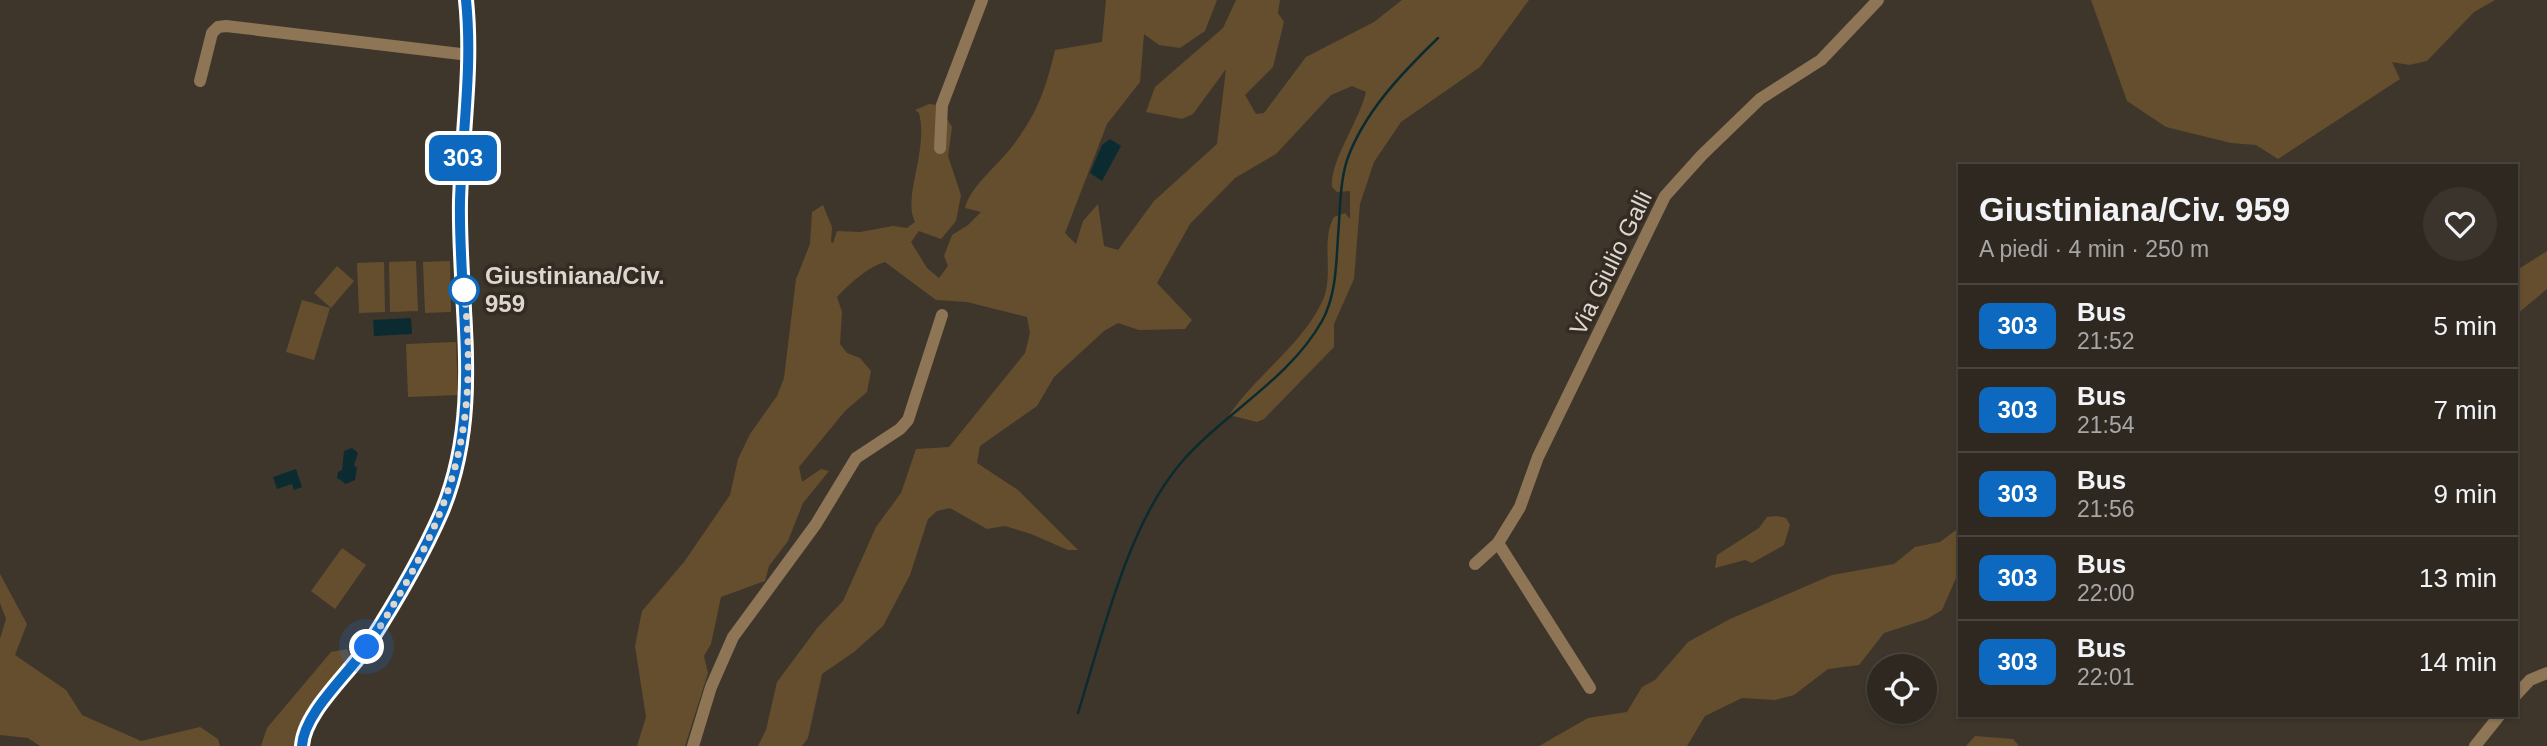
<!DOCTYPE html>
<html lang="it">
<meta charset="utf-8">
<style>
body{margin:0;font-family:Arial,sans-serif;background:#3a342d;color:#f1f3f6;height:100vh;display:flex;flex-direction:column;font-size:26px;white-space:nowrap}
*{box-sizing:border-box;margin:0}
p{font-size:23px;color:#a7a6a5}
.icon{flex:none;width:38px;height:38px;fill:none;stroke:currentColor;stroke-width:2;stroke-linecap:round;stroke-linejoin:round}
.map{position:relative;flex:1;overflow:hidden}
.panel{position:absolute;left:1958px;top:164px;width:560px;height:553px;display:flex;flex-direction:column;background:#2e2820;border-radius:0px;box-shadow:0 2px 5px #0004,0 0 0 2px #49443e}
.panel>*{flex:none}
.badge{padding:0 14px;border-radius:10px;font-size:24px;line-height:46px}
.buttons{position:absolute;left:1867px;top:654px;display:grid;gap:14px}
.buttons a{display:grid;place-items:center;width:70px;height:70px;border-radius:50%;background:#2e2820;box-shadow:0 2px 5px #0004,0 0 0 2px #49443e;font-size:35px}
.you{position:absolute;width:35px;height:35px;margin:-18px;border:5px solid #fff;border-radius:50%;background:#1a73e8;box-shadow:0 0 0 10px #1a73e833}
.map>.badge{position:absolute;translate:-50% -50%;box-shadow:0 0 0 4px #fff}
.round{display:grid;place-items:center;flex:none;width:74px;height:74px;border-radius:37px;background:#3a342d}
.summary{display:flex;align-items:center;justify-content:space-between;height:119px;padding:0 21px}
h1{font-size:33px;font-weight:800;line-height:52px}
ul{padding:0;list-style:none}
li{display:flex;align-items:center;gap:21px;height:84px;padding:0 21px;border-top:2px solid #49443e}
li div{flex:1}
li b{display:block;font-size:26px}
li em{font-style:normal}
li .badge{min-width:77px;font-weight:700;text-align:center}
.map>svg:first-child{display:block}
.green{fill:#654e2e}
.water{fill:#0c2b30}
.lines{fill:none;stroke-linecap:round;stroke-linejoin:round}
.stream{stroke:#0c2b30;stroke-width:2.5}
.street{stroke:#8d7555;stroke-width:12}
.secondary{stroke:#bd9763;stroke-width:14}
.line-casing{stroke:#fff;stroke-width:16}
.line{stroke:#0c69bf;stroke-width:10}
.walk{stroke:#dcd7d0;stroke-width:7;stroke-dasharray:0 12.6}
.stop-dot{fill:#fff;stroke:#0c69bf;stroke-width:3.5}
.labels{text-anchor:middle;stroke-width:7;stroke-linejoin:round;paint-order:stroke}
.street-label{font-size:24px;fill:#dcd7d0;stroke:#342c22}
.stop-label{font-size:24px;font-weight:bold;fill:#dcd7d0;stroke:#342c22;text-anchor:start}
</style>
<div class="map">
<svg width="2547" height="746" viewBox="0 0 2547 746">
<rect width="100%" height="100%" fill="#3e362b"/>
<g class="green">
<path d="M1106 0H1217L1205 31 1180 48 1159 45 1144 34 1140 82 1107 124 1065 233 1076 244 1083 221 1098 204 1104 246 1118 250 1154 201 1217 144 1226 69 1193 114 1182 119 1146 112 1155 87 1223 28 1236 0H1280L1278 13 1284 22 1273 67 1245 95 1256 114 1264 113 1306 57 1374 22 1402 0H1529L1480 67 1401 122 1374 162 1360 204 1354 279 1334 324V347L1264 419 1257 422 1229 415C1257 374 1300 347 1322 302 1335 275 1320 242 1334 217L1345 213 1350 219V191L1337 192 1332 187C1330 160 1359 122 1366 92L1352 86 1331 95 1276 154 1235 178 1190 224 1157 283 1192 320 1185 329 1139 330 1118 323 1104 331 1054 377 1037 406 980 446 977 463 1018 490 1078 550H1068L1031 534 1005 526 987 529 950 508 937 511 928 519 910 575 883 626 854 652 822 674 808 738 802 746H758L766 730 777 682 818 627 843 601 876 527 901 493 916 449 949 447 1025 353 1030 333 1027 317 967 302 936 300 885 262C869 266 848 285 837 297L842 312 840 344 847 353 860 358 871 371 867 392 845 411 799 467 802 482 821 469 829 471 803 503 788 541 769 566 765 581 721 597 711 644 704 656 708 673 685 746H637L646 717 635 646 642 611 684 562 730 495 738 459 750 434 777 396 784 378 796 279 810 244 812 212 823 205 832 227 831 242 833 243 837 231 860 232 893 226 907 228 915 222C902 197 929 151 919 113L915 110 929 104 938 105 952 127 948 156 961 195 956 221 941 239 919 231 911 242 927 268 939 278 948 266 944 256 952 235 968 225 981 212 965 208C970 186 1000 164 1014 144 1038 112 1046 88 1055 50L1102 42Z"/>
<polygon points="2091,0 2495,0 2474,12 2427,61 2409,65 2392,62 2400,79 2278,159 2256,145 2231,143 2166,127 2127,101"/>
<polygon points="2547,251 2547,289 2517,314 2517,270"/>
<polygon points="416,261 418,311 390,312 389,262"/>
<polygon points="450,261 451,312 425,313 423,262"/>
<polygon points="384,262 385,312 359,313 357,263"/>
<polygon points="337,266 354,281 331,308 314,293"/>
<polygon points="302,300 330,308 314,360 286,352"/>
<polygon points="456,342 458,395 408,397 406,344"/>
<polygon points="1777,516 1786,518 1790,525 1784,545 1752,563 1745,560 1715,568 1717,555 1759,528 1767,517"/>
<polygon points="1960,527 1960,569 1942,610 1927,619 1884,633 1859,665 1828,669 1794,695 1775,700 1742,698 1705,716 1687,746 1539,746 1588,718 1627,712 1642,687 1655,680 1688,642 1730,619 1832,575 1894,564 1915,547 1940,542"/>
<polygon points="342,548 366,565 335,609 311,591"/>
<polygon points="0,574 27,624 15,655 66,690 82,715 141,741 200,727 218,739 220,746 40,746 28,738 0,735 0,639 6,619 0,603"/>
<path d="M347 649 351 657C333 678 294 717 294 746H261L267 728 331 652Z"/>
<polygon points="1975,736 2013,739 2019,746 1966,746"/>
</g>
<g class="water">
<polygon points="1110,139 1121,146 1102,181 1090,173 1102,145"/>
<polygon points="411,318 412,334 374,336 373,320"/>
<polygon points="352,448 358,453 354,465 357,468 355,480 346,484 337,478 338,472 342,470 344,451"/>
<polygon points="296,469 302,487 294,490 292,484 277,489 273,477"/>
</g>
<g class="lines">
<path class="stream" d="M1078 713C1102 636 1128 525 1180 464 1222 414 1289 380 1322 321 1338 292 1336 256 1339 223 1340 203 1341 179 1347 160 1364 112 1402 73 1438 38"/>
<g class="street">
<polyline points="200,81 212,33 218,27 226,26 469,55"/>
<polyline points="940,148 942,105 982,0"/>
<polyline points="1498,543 1590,688"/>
<polyline points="1475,564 1498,543 1520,507 1538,457 1665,196 1702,155 1760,99 1821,60 1878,0"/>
<polyline points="2516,695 2530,680 2547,673"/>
<polyline points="693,746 711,687 733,637 816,524 856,458 900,429 908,420 942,315"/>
<polyline points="2475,746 2499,716"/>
</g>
<path class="secondary" d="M302 746C304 712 349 674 368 646 395 603 422 557 442 511 484 412 460 310 460 207 461 137 474 69 466 0"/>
</g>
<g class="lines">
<g class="line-casing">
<path id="line" d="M302 746C304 712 349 674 368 645 395 603 422 557 442 511 484 409 458 307 460 201 462 134 473 68 466 0"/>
</g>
<use href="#line" class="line"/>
<path class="walk" d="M367 647C447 524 481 439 464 290"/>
</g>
<circle class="stop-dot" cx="464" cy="290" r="14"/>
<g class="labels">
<g class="street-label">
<text transform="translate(1611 263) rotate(-64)" y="8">Via Giulio Galli</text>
</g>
<g class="stop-label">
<text x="485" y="284">Giustiniana/Civ.<tspan x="485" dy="28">959</tspan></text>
</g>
</g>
</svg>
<div class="buttons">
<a><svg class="icon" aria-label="locate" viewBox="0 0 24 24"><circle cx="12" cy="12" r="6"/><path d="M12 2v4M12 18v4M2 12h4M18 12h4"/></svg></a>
</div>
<div class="you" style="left:367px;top:647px"></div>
<b class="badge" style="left:463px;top:158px;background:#0c69bf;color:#fff">303</b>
<section class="panel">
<div class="summary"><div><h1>Giustiniana/Civ. 959</h1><p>A piedi · 4 min · 250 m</p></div><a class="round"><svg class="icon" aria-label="heart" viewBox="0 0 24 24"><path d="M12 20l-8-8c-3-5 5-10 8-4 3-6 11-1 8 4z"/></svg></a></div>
<ul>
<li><span class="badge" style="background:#0c69bf;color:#fff">303</span><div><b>Bus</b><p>21:52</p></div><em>5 min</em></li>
<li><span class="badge" style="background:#0c69bf;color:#fff">303</span><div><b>Bus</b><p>21:54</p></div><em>7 min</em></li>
<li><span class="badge" style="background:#0c69bf;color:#fff">303</span><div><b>Bus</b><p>21:56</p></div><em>9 min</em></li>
<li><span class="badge" style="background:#0c69bf;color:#fff">303</span><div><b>Bus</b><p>22:00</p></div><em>13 min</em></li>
<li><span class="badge" style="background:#0c69bf;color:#fff">303</span><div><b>Bus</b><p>22:01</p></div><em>14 min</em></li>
</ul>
</section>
</div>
